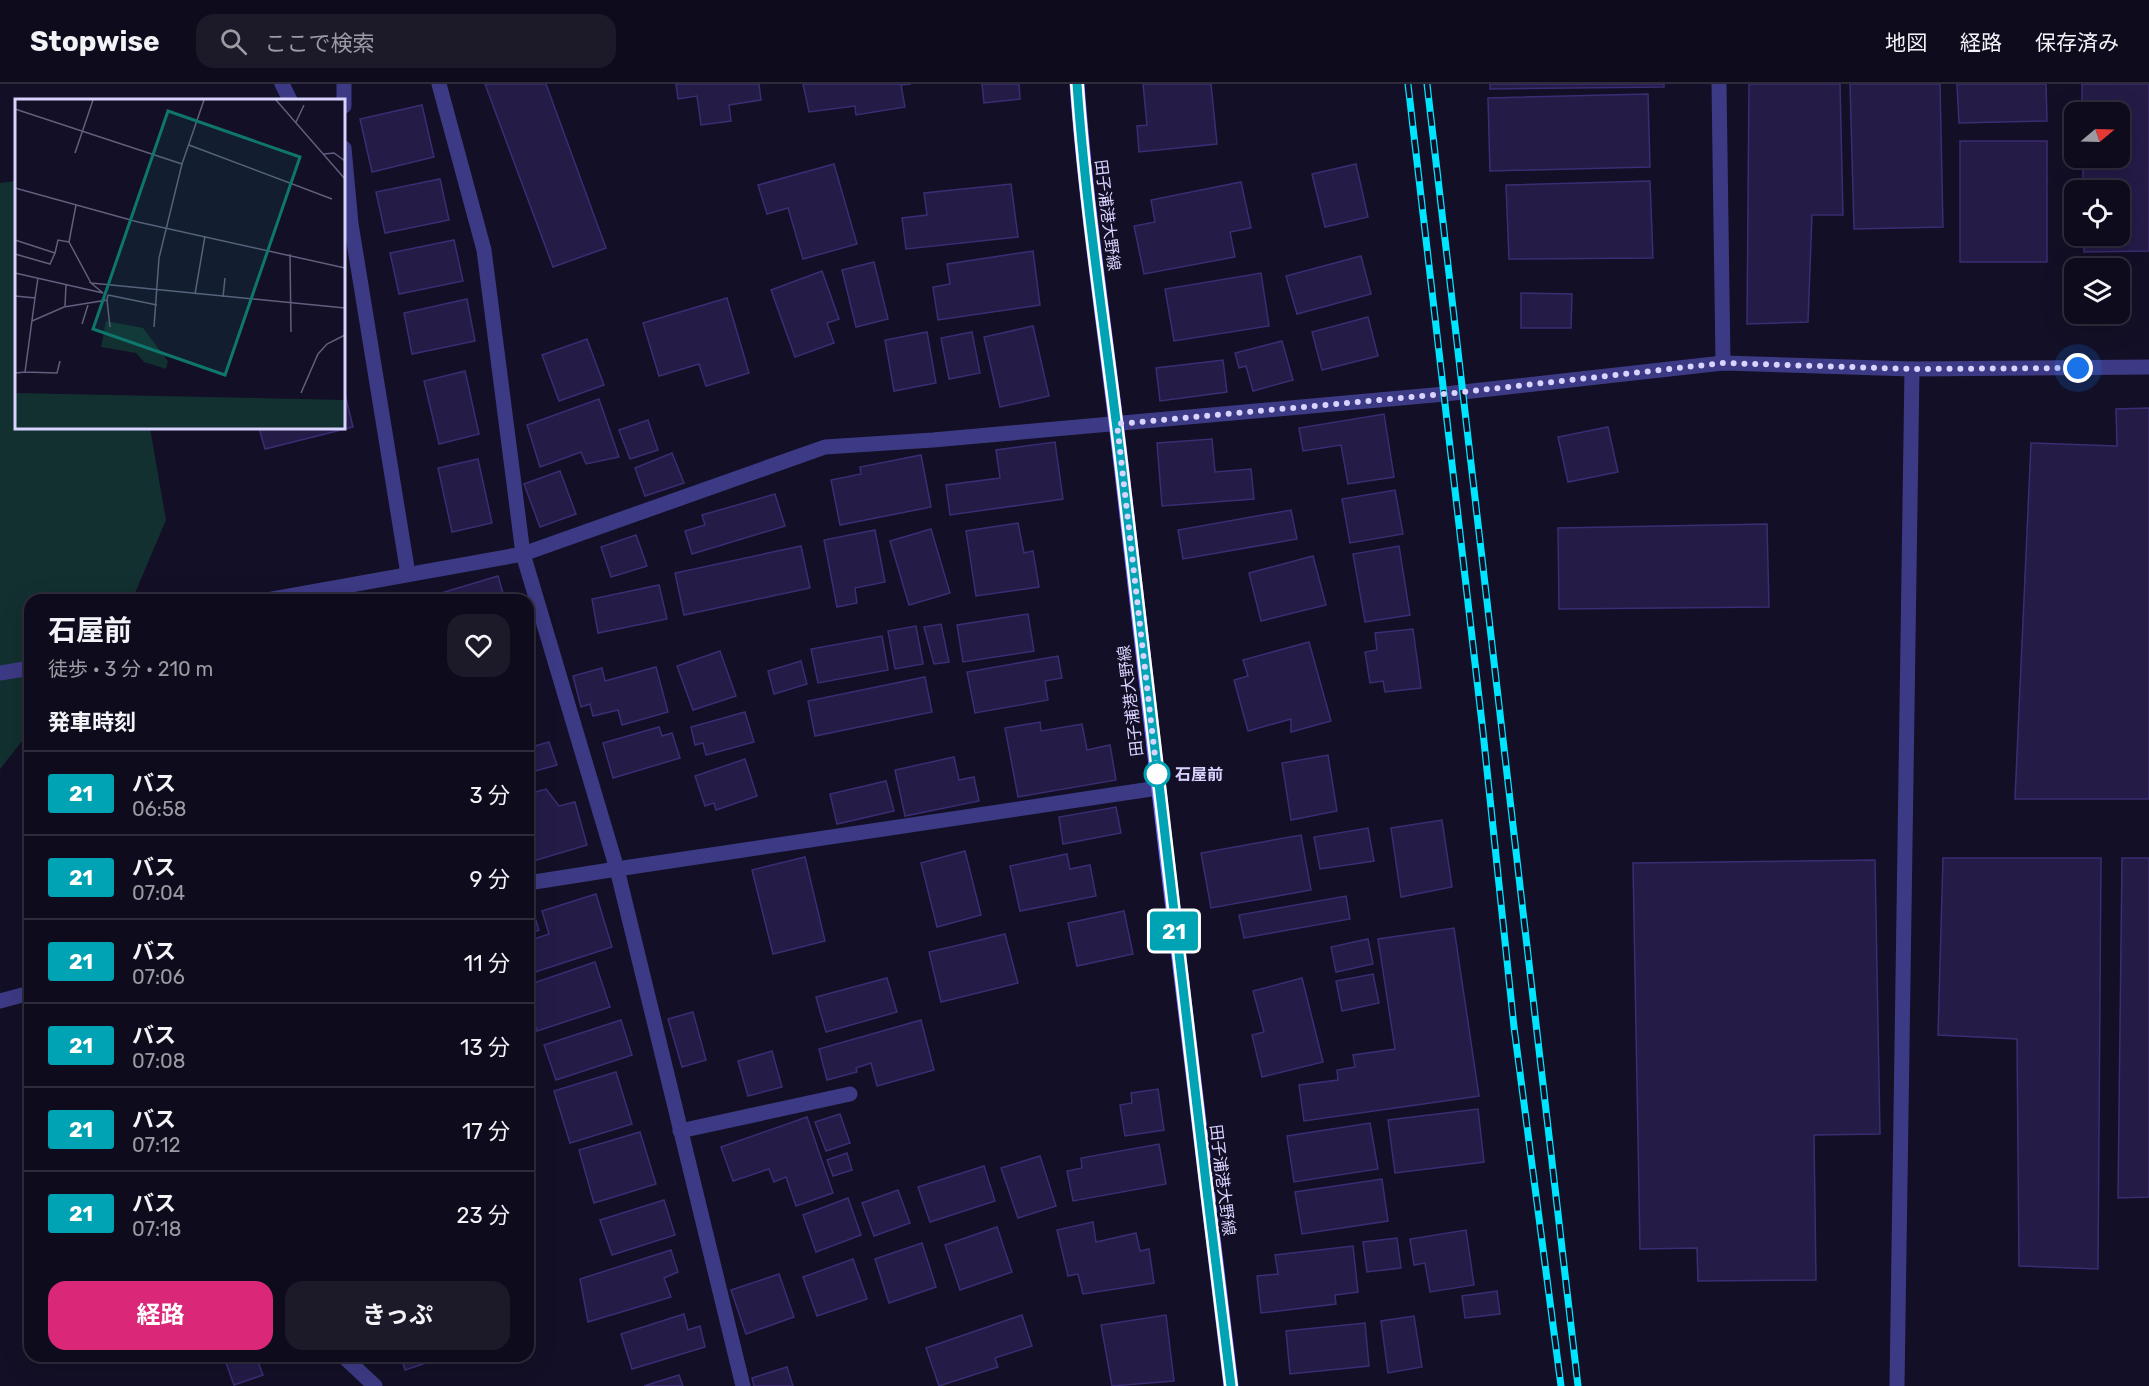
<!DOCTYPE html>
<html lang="ja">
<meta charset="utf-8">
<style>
body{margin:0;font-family:Rubik,"Noto Sans JP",sans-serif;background:#1c1929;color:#f1f3f6;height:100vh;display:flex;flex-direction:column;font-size:22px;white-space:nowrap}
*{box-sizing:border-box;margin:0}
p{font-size:20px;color:#9b9ba3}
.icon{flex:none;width:33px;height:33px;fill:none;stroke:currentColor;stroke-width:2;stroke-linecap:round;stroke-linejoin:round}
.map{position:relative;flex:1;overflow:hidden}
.side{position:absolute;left:24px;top:510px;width:510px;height:768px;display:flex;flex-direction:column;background:#0e0b1c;border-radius:18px;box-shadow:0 6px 24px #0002,0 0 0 2px #2e2b3b}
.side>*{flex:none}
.badge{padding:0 12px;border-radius:4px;font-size:21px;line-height:39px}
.needle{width:39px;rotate:71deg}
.buttons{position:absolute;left:2064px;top:18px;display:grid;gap:12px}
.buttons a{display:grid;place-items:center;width:66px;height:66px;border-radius:12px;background:#0e0b1c;box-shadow:0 6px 24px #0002,0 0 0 2px #2e2b3b;font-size:30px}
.you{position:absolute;width:30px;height:30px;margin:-15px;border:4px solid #fff;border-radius:50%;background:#1a73e8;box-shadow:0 0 0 9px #1a73e833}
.map>.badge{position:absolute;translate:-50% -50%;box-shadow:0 0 0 3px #fff}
h2{padding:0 24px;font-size:22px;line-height:54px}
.round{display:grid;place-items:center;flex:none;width:63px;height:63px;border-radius:18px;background:#1c1929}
.headline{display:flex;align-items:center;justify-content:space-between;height:102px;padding:0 24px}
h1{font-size:28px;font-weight:700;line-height:45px}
.button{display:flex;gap:12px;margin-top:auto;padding:12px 24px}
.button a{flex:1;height:69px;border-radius:18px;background:#db2777;color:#fff;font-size:24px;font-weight:700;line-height:69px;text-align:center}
.button a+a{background:#1c1929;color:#f1f3f6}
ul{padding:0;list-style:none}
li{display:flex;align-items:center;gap:18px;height:84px;padding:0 24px;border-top:2px solid #2e2b3b}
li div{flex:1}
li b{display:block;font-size:22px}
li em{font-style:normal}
li .badge{min-width:66px;font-weight:700;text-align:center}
header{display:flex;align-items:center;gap:36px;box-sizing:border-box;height:84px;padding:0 30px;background:#0e0b1c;border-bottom:2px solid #2e2b3b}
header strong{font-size:28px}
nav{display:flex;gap:33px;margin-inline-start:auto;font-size:21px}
.search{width:420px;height:54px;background:#1c1929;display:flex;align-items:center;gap:15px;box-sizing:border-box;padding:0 21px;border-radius:18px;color:#9b9ba3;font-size:22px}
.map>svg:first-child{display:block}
.green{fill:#12302f}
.building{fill:#241b47;stroke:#3b2d73;stroke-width:1.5}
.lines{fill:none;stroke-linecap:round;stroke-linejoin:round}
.service{stroke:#3d3a85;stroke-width:15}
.minor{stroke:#3d3a85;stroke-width:15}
.secondary{stroke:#6f6bff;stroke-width:15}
.rail-casing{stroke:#00e5ff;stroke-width:7}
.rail{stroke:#130f26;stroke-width:4.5;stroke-dasharray:14;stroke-linecap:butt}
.line-casing{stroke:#fff;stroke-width:14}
.line{stroke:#00a3b4;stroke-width:9}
.walk{stroke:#d9d4ff;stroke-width:6;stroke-dasharray:0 10.8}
.stop-dot{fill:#fff;stroke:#00a3b4;stroke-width:3}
.labels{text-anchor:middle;stroke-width:6;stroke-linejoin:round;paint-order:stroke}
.street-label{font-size:16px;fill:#d9d4ff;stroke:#130f26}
.stop-label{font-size:16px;font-weight:bold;fill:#d9d4ff;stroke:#130f26;text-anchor:start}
.inset-road{fill:none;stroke:#625e7d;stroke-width:1.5}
.view{fill:#0f766e;fill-opacity:0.15;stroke:#0f766e;stroke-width:3}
.inset-edge{fill:none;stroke:#d9d4ff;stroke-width:3}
</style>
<header>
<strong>Stopwise</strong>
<div class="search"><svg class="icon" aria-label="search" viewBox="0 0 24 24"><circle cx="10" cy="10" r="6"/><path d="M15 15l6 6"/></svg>ここで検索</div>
<nav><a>地図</a><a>経路</a><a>保存済み</a></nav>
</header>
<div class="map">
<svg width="2149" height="1302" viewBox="0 0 2149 1302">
<rect width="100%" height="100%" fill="#130f26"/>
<polygon class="green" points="16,97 16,344 150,344 166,436 132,516 30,516 30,647 0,685 0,99"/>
<g class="building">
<polygon points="485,0 546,0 606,164 553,183"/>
<polygon points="676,0 759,0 761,16 729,21 731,37 701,41 697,12 678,15"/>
<polygon points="803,0 911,0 901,1 905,23 856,31 855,22 809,28"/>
<polygon points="982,0 1019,0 1020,15 984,19"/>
<polygon points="1143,0 1211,0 1217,60 1139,68 1137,42 1147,41"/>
<polygon points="1490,0 1664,0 1664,3 1490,5"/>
<polygon points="1749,0 1840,0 1843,131 1812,131 1808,238 1747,240"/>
<polygon points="1850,0 1940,0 1943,143 1854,145"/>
<polygon points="1957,0 2046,0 2047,37 1959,39"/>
<polygon points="2082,0 2149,0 2149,167 2084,168 2084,152 2120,152 2120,106 2083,106 2083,74 2120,74 2120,28 2082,28"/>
<polygon points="1648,10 1650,83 1490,87 1488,14"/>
<polygon points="422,21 434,73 372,88 360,35"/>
<rect x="1960" y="57" width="87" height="121"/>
<polygon points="834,80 857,160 803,175 788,124 767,130 758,101"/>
<polygon points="1356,80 1368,133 1325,143 1312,90"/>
<polygon points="440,95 449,136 385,149 376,108"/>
<polygon points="1650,97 1653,174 1509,175 1506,101"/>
<polygon points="1241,98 1251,144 1230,148 1235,173 1144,190 1134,142 1155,138 1151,116"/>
<polygon points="1011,100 1018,153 906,165 902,134 927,131 924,109"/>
<polygon points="454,156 463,197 399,210 390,169"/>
<polygon points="1033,167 1040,221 938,236 933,203 950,200 947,180"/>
<polygon points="1361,172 1371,210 1297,230 1286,192"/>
<polygon points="874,178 888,235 856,243 842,186"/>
<polygon points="822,187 839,235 827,239 834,259 795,273 771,206"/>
<polygon points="1261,189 1269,242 1174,257 1165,205"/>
<polygon points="1521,209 1572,210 1571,244 1521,244"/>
<polygon points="727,214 749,289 706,302 699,280 659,292 643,239"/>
<polygon points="467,215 475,257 412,270 404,229"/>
<polygon points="1368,233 1378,272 1322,286 1312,248"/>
<polygon points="1033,242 1049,312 1000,323 984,253"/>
<polygon points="927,248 936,299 894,307 885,256"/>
<polygon points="972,248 980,289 949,295 941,254"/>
<polygon points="587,255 604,301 559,317 542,271"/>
<polygon points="1282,257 1293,296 1253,307 1246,282 1239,284 1235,269"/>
<polygon points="1223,276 1227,308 1160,317 1156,284"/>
<polygon points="465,287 479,350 439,360 424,297"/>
<polygon points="344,306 353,343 265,365 259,344 344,344"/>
<polygon points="599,315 619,373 586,380 581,368 540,383 527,341"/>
<polygon points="2149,324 2149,715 2015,715 2031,359 2117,362 2116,325"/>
<polygon points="1384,330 1394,393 1348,400 1341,361 1303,367 1299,344"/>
<polygon points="648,336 658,366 630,375 619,346"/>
<polygon points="1608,343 1618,388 1568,398 1558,353"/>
<polygon points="1212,355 1215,388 1251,385 1254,415 1162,422 1157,359"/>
<polygon points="1055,358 1063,415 950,431 946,401 1000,394 996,366"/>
<polygon points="672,369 684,399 645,412 635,384"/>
<polygon points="921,371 931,423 840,441 831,396 861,390 860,383"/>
<polygon points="478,375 492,439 452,448 438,384"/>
<polygon points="560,387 576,430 540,443 524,400"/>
<polygon points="1395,406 1403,450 1350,459 1342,415"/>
<polygon points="775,410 785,442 692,470 685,447 705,441 702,431"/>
<polygon points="1291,426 1297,455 1183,475 1178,446"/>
<polygon points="1018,439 1024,469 1033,467 1039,503 976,512 966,447"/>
<polygon points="1767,440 1769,523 1559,525 1558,444"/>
<polygon points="931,445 950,509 909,521 890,457"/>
<polygon points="875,446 885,498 855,504 857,519 837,523 824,456"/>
<polygon points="636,451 647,482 611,493 601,463"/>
<polygon points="801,462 810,504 684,531 675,489"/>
<polygon points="1399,462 1410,531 1365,538 1353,470"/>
<polygon points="1313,472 1326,521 1261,537 1249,489"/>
<polygon points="498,492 505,516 440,516 438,510"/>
<polygon points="659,501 667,535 598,549 592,515"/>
<polygon points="1028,530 1034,567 963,578 957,541"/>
<polygon points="941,540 949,578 934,580 924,543"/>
<polygon points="916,542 923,580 895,585 888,547"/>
<polygon points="1413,545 1421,604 1385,608 1383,597 1370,599 1365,568 1377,566 1375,549"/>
<polygon points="882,552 888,586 818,599 811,565"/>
<polygon points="1309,558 1331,637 1291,648 1291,635 1248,647 1234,596 1248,592 1243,576"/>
<polygon points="720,567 736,612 693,626 677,582"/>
<polygon points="1058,572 1062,594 1045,597 1048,616 975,629 967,588"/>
<polygon points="801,577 807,600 774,610 768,587"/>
<polygon points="656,583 668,628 622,641 618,626 593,632 590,620 581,623 573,592 602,584 605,597"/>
<polygon points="925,593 932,628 815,652 808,617"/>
<polygon points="745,628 754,658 706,671 703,659 695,661 691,643"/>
<polygon points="1040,638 1041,647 1082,640 1087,666 1110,661 1116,696 1018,713 1005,644"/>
<polygon points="659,643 662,652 672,649 680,674 613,694 603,659"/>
<polygon points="549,658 557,681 528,689 528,664"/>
<polygon points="1328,671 1337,727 1291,736 1282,679"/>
<polygon points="954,673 959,696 974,693 979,717 905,732 895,686"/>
<polygon points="745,675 757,712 716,726 714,719 705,722 695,692"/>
<polygon points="886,697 894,727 837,740 830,710"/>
<polygon points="546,705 559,722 575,718 587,761 530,778 528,710"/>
<polygon points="1116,723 1121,749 1063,760 1059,733"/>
<polygon points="1442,736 1452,803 1401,813 1391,744"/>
<polygon points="1368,744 1374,777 1320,785 1314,753"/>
<polygon points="1301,751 1311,806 1211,824 1201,769"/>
<polygon points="965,767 981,831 937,843 921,779"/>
<polygon points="1067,770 1070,785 1090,781 1096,812 1020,827 1010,782"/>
<polygon points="805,773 825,857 773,870 752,786"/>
<polygon points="1943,774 2101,774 2098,1185 2019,1182 2017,955 1938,951"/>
<polygon points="2122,774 2149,774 2149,1113 2118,1114"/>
<polygon points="1875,776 1880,1050 1814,1051 1816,1196 1698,1197 1697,1164 1640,1165 1633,779"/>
<polygon points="596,810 612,863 532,889 528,877 528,857 549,850 542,827"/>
<polygon points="1346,812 1350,835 1244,854 1239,831"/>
<polygon points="528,821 531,821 539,846 528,850"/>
<polygon points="1124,827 1133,870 1077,882 1068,839"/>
<polygon points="1454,844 1479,1012 1304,1037 1299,1001 1338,996 1337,986 1355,983 1353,971 1395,965 1378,855"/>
<polygon points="1005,850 1018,899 941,918 929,868"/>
<polygon points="1368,855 1373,880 1336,888 1331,863"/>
<polygon points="595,878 610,923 537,947 528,920 528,901"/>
<polygon points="1373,890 1379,919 1342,927 1336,897"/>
<polygon points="887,894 897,928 826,948 816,913"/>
<polygon points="1302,894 1323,978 1262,993 1252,951 1264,948 1253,907"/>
<polygon points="693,928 706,976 682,983 668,935"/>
<polygon points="621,936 632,971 556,996 544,961"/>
<polygon points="921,936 934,986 877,1002 871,979 856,984 857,988 827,996 819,965"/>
<polygon points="772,967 782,1003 748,1012 738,977"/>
<polygon points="616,988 632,1040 570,1059 554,1007"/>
<polygon points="1158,1005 1164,1046 1125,1052 1120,1021 1132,1019 1131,1009"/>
<polygon points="1478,1025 1484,1078 1395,1089 1388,1036"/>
<polygon points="840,1030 850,1059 826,1067 815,1038"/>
<polygon points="807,1033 833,1109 796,1122 786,1093 774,1098 769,1085 733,1097 721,1063"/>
<polygon points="1370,1039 1378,1085 1294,1098 1287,1052"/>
<polygon points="640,1048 656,1100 594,1119 579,1066"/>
<polygon points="1159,1060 1166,1100 1073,1117 1067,1087 1082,1084 1081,1074"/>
<polygon points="847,1069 852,1086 833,1092 827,1076"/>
<polygon points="1040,1072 1056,1122 1018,1134 1001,1084"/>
<polygon points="984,1082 995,1117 930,1138 918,1103"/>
<polygon points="1382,1095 1388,1137 1302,1150 1295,1108"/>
<polygon points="898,1106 910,1139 874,1152 862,1119"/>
<polygon points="848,1114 861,1151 816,1168 803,1131"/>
<polygon points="664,1116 675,1151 612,1171 600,1136"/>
<polygon points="1093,1138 1096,1158 1136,1149 1140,1167 1149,1165 1154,1199 1083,1210 1078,1190 1068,1192 1057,1146"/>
<polygon points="997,1143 1012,1188 960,1206 945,1161"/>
<polygon points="1466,1146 1474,1201 1430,1208 1425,1179 1414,1181 1410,1155"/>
<polygon points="1397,1154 1401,1184 1367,1188 1363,1158"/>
<polygon points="922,1159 936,1203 889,1219 875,1175"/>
<polygon points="1353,1162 1358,1208 1335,1211 1336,1220 1261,1229 1257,1192 1278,1190 1275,1171"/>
<polygon points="671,1166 678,1188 664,1194 671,1213 588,1238 580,1195"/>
<polygon points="853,1175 867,1215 817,1232 803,1193"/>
<polygon points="779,1190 794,1233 746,1250 731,1206"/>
<polygon points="1497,1207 1500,1230 1465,1234 1462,1212"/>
<polygon points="684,1230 688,1246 700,1242 705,1263 632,1285 621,1250"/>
<polygon points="1022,1231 1032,1262 995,1274 998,1283 939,1302 926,1264"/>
<polygon points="1166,1231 1174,1297 1112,1302 1101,1241"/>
<polygon points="1414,1232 1422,1283 1388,1289 1381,1237"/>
<polygon points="1365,1239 1369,1282 1290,1290 1286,1247"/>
<polygon points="245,1272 256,1272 263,1291 234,1301 226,1279"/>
<polygon points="401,1272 430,1272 432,1277 405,1286"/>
<polygon points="787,1283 793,1302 754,1302 752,1294"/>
<polygon points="679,1291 683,1302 644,1302"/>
</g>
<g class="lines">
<g class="service">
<polyline points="0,589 30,584"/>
<polyline points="528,799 617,785"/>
<polyline points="0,917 30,909"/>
<polyline points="343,1272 375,1302"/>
</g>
<g class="minor">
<polyline points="282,0 290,16"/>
<polyline points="439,0 484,166 523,470 617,785 743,1302"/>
<polyline points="1719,0 1723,279"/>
<polyline points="344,22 344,0"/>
<polyline points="344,64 351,140 408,490"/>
<polyline points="267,516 523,470 825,363 933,356 1445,310 1723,279 1912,285 2149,283"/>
<polyline points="617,785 1158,704"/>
<polyline points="680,1047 850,1010"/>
<polyline points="1897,1302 1912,285"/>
</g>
<path class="secondary" d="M1077 0C1087 136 1109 271 1124 406 1158 705 1194 1003 1231 1302"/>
<g class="rail-casing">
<g id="rail">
<polyline points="1408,0 1483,648 1514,943 1561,1302"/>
<polyline points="1427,0 1578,1302"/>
</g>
</g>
<use href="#rail" class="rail"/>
</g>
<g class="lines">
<g class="line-casing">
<path id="line" d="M1077 0C1086 129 1107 257 1122 386 1157 692 1193 997 1231 1302"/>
</g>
<use href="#line" class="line"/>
<polyline class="walk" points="1157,690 1117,340 1445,310 1723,279 1912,285 2078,284"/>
</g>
<circle class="stop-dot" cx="1157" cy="690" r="12"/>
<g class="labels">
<g class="street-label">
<text transform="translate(1108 131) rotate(83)" y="6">田子浦港大野線</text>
<text transform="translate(1130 617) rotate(-97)" y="6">田子浦港大野線</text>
<text transform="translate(1223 1096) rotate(83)" y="6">田子浦港大野線</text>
</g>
<g class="stop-label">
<text x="1175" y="696">石屋前</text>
</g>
</g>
<g transform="translate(15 15)">
<rect width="330" height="330" fill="#130f26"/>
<path d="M91 222 128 229 153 262 151 270 129 263 121 254 86 248ZM0 294 330 301V329H0Z" fill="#12302f"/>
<path class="inset-road" d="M261 1 330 80M0 10 167 65M281 23 289 6M174 46 317 100M60 54 78 1M309 55 319 54 330 62M0 89 123 123 330 169M61 106 54 143 76 184M0 141 40 154 43 141 54 143M0 155 35 165 40 154M275 155 276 233M0 174 88 194 76 184 330 209M180 195 190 137M93 196 142 206M0 197 20 199 10 273 0 274M208 198 210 179M20 199 23 179M92 201 95 228M50 207 51 186M17 222 49 208 92 201 93 196M67 225 73 206M139 228 144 159 167 65 189 1M10 273 42 274 45 262M286 294 303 255 312 245 330 236"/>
<path class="view" d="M153 12 285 58 210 276 78 230Z"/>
<rect width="330" height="330" class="inset-edge"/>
</g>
</svg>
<div class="buttons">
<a><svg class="needle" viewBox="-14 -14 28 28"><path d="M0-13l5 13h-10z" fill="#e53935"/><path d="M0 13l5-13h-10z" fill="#9b9ba3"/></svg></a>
<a><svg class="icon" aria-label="locate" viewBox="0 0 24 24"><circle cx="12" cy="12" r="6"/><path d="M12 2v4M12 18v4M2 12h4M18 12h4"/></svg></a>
<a><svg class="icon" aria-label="layers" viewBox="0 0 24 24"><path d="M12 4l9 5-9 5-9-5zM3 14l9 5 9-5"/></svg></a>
</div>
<div class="you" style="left:2078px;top:284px"></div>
<b class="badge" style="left:1174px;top:847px;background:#00a3b4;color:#fff">21</b>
<section class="side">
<div class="headline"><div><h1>石屋前</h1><p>徒歩 · 3 分 · 210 m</p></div><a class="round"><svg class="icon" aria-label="heart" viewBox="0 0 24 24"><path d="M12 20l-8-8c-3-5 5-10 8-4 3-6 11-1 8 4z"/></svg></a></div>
<h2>発車時刻</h2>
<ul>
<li><span class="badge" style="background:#00a3b4;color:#fff">21</span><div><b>バス</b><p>06:58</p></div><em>3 分</em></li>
<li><span class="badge" style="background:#00a3b4;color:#fff">21</span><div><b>バス</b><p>07:04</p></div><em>9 分</em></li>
<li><span class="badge" style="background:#00a3b4;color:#fff">21</span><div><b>バス</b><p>07:06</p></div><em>11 分</em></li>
<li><span class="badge" style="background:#00a3b4;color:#fff">21</span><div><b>バス</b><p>07:08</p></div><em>13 分</em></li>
<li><span class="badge" style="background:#00a3b4;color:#fff">21</span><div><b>バス</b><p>07:12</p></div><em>17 分</em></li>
<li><span class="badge" style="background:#00a3b4;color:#fff">21</span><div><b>バス</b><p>07:18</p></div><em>23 分</em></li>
</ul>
<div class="button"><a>経路</a><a>きっぷ</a></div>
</section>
</div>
